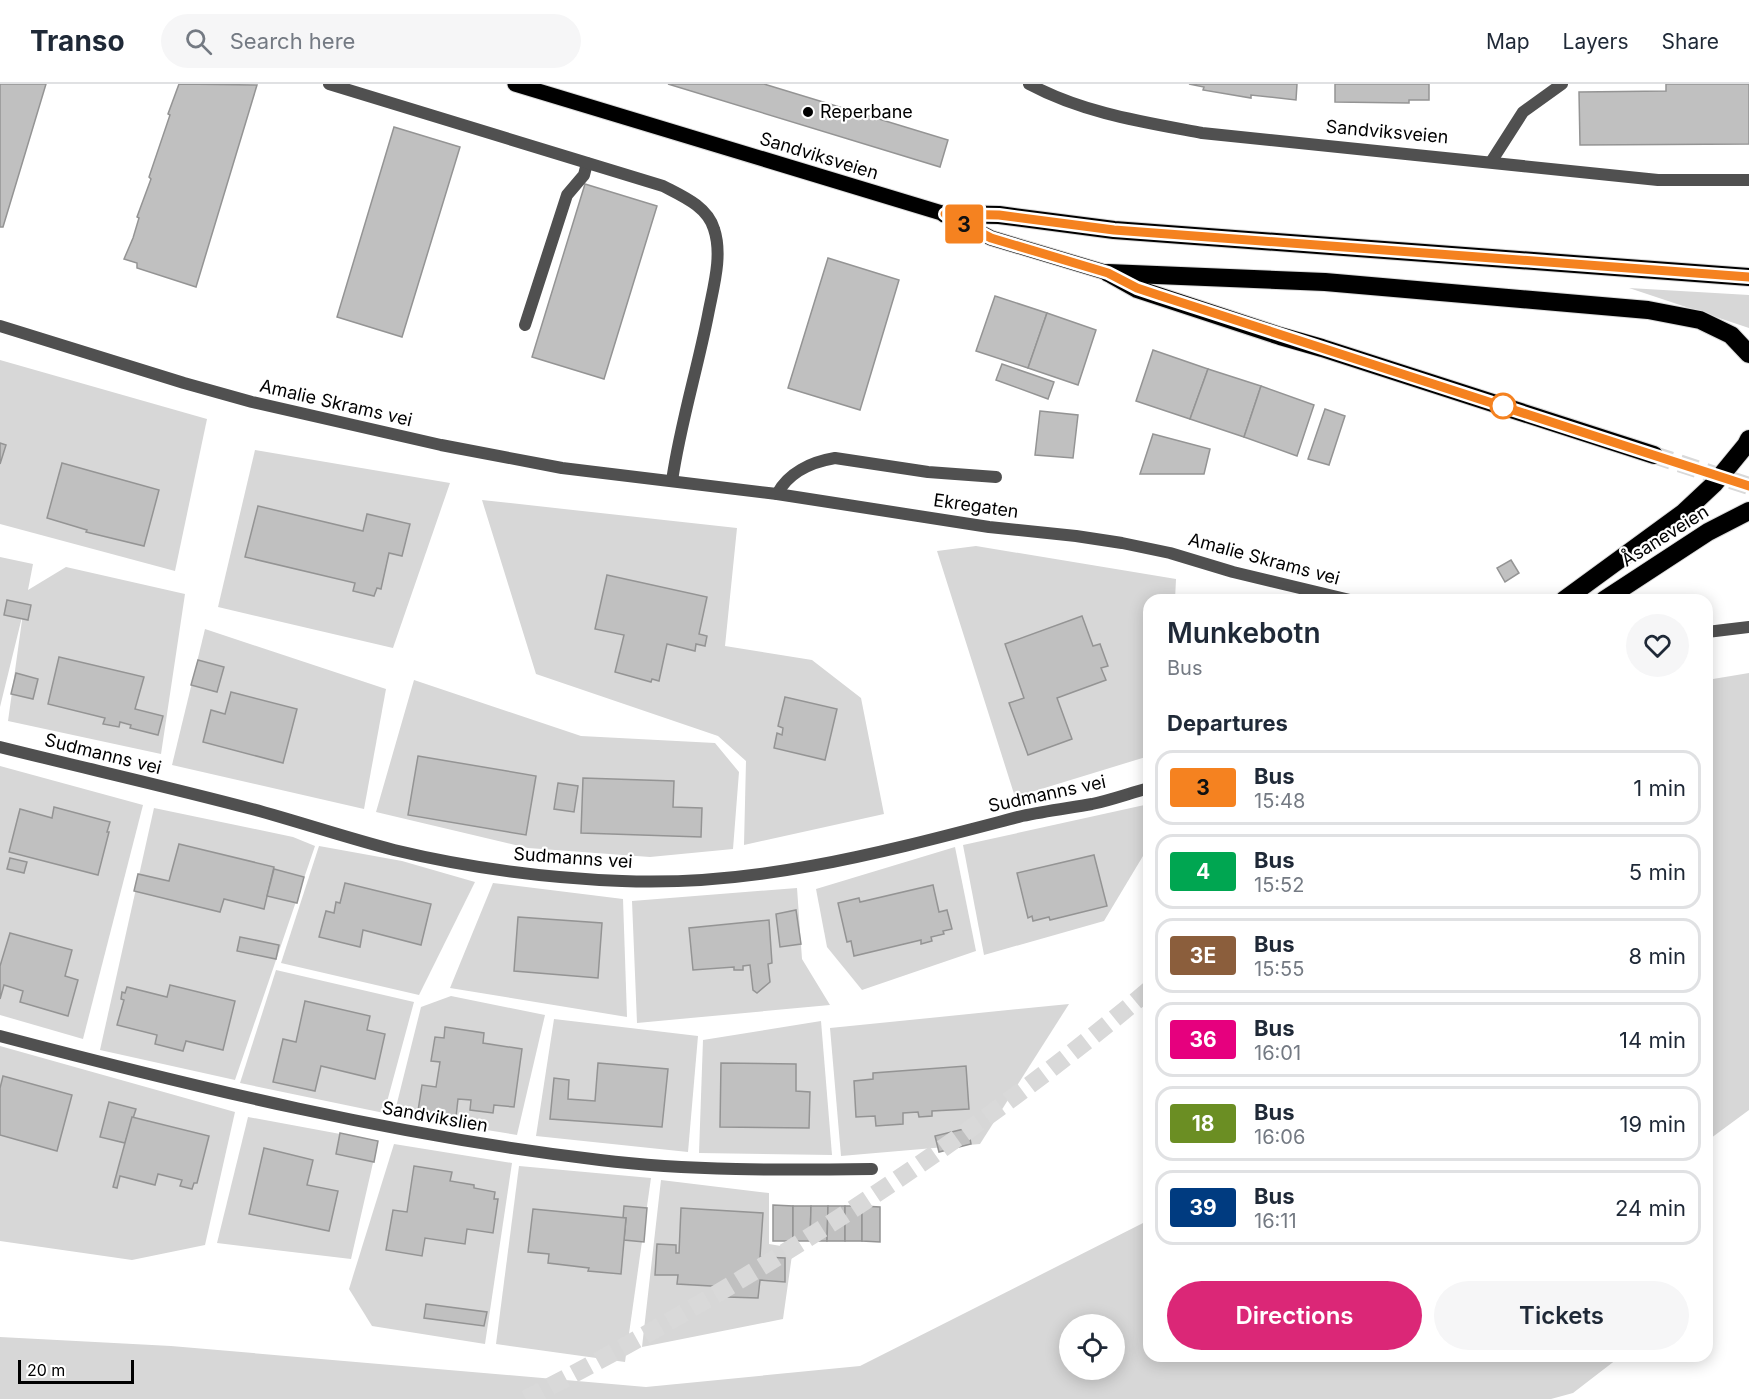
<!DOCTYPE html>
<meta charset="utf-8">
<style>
body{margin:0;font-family:Inter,sans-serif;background:#f6f6f7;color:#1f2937;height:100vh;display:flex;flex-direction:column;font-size:22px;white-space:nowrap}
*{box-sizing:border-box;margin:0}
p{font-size:20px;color:#747a83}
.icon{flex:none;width:33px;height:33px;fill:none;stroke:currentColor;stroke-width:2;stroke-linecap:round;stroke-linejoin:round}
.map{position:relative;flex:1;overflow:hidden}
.panel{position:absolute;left:1143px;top:510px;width:570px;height:768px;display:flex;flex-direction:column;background:#fff;border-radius:18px;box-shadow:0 3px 15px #0003}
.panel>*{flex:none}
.badge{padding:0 12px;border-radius:4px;font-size:21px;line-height:39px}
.controls{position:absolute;left:1059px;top:1230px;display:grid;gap:12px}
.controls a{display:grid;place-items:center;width:66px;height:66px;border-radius:50%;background:#fff;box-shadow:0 3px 15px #0003;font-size:30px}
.scale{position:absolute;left:18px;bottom:15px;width:116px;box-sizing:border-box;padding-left:6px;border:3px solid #000;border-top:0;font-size:16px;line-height:21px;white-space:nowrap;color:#000;-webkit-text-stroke:4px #fff;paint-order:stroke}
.map>.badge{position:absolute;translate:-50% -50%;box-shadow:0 0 0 3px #fff}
h2{padding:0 24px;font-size:22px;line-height:54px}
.round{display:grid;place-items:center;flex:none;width:63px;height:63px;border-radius:32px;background:#f6f6f7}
.overview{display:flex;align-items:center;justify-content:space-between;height:102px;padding:0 24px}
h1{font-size:28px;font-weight:600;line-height:45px}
.cta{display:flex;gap:12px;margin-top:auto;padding:12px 24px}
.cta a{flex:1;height:69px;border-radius:36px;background:#db2777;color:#fff;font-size:24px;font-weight:600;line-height:69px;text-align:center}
.cta a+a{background:#f6f6f7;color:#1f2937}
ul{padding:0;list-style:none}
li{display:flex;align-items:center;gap:18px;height:75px;margin:0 12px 9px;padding:0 12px;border:3px solid #e0e1e3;border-radius:18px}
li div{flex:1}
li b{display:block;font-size:22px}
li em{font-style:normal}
li .badge{min-width:66px;font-weight:700;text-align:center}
header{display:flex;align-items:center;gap:36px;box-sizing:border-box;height:84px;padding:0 30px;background:#fff;border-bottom:2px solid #e0e1e3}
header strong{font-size:28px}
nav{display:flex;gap:33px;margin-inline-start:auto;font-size:21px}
.search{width:420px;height:54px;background:#f6f6f7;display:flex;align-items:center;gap:15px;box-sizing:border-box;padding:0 21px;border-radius:33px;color:#747a83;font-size:22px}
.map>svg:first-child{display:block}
.green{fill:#d7d7d7;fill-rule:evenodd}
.building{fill:#c0c0c0;stroke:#949494;stroke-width:1.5}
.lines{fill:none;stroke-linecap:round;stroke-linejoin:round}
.highway-tunnel{stroke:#d9d9d9;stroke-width:18;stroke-dasharray:18 9;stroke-linecap:butt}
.primary-casing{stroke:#dbdbdb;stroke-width:17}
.highway-casing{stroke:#dbdbdb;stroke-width:20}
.lane{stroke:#505050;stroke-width:12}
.street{stroke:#505050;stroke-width:12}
.primary{stroke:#000;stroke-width:15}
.highway{stroke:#000;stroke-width:18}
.line-casing{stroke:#fff;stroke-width:14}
.line{stroke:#f58220;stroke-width:9}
.poi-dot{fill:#000;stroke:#fff;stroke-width:2}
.stop-dot{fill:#fff;stroke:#f58220;stroke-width:3}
.labels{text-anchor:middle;stroke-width:4.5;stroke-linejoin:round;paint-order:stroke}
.poi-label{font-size:18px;fill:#000;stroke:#fff;text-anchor:start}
.street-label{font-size:18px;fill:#000;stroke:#fff}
</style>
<header>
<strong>Transo</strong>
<div class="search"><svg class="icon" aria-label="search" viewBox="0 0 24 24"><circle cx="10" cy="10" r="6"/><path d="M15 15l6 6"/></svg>Search here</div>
<nav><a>Map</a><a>Layers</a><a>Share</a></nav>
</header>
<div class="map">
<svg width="1749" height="1315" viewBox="0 0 1749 1315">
<rect width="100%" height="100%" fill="#fff"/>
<g class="green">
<polygon points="1629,204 1749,211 1749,244"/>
<polygon points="0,276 207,335 175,487 0,440"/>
<polygon points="255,366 450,399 393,564 218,523"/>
<polygon points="482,416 737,444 725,562 812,576 861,614 884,730 744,761 746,677 718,652 536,590"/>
<polygon points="976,462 1176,495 1175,516 1149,516 1149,672 1015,713 937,467"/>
<polygon points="0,473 33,480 28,506 66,483 185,510 161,670 8,637 23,529 0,623"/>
<polygon points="205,545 386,605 364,725 172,681"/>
<polygon points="1749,589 1749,1026 1707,1057 1707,596"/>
<polygon points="414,596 581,652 715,659 739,688 733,765 650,773 528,764 376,728"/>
<polygon points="0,682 143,721 83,955 0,931"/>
<polygon points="1149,720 1149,762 1104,837 984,871 963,761"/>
<polygon points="154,724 293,753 315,762 235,996 100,966"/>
<polygon points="319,762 402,777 475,798 419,911 281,879"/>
<polygon points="955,763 976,867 862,906 827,863 816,805"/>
<polygon points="493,799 623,815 627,933 450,904"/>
<polygon points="797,804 802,875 830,921 637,939 632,817"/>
<polygon points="276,886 414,918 384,1029 240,999"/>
<polygon points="451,912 545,931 517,1051 394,1031 421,923"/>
<polygon points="1069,920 980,1060 841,1072 830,944"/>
<polygon points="554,935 698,952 688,1068 536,1052"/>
<polygon points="821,937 832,1071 699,1069 703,956"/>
<polygon points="0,962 235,1028 205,1161 132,1176 0,1157"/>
<polygon points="248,1033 378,1057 351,1175 217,1159"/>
<polygon points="394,1060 512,1079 485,1260 372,1242 349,1205"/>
<polygon points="519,1082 651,1094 625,1278 496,1260"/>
<polygon points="661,1096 769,1109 769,1160 793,1164 783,1235 642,1263"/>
<path d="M1149 1136V1272H1621L1573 1309 1551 1315H0V1253L171 1262 646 1303 860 1282ZM1070 1240H1114V1286H1070Z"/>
</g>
<g class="building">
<polygon points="0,0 46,0 3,143 0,143"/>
<polygon points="179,0 257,1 196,203 137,184 137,179 124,175 133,154 139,134 137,133 151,95 149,93 170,31 168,30"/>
<polygon points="668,0 764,0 948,56 940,83"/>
<polygon points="1189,0 1297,0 1296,16 1251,11 1251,14 1203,6 1204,3"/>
<polygon points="1335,0 1429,0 1429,16 1409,16 1409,19 1335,18"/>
<polygon points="1666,0 1749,0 1749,60 1580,61 1579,8 1666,7"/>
<polygon points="394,43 460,63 402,253 337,233"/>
<polygon points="585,100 657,122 604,295 532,273"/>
<polygon points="828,174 899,196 860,326 788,304"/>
<polygon points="995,212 1047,229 1028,284 976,267"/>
<polygon points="1047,229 1096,246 1078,301 1028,284"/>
<polygon points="1153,266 1208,285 1190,335 1136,317"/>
<polygon points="1002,280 1054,298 1048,315 996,296"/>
<polygon points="1208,285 1261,302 1244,353 1190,335"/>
<polygon points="1261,302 1314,321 1297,372 1244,353"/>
<polygon points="1325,325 1345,332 1329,381 1308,375"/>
<polygon points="1040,327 1078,331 1073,374 1035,371"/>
<polygon points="1153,350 1210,365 1204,390 1140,390"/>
<polygon points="0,359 6,361 0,380"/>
<polygon points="62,379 159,406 144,462 86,448 87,446 47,434"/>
<polygon points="258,422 363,447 367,430 410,440 402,472 389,469 381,505 377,504 374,512 353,507 355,499 245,473"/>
<polygon points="1511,476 1519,489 1505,498 1497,484"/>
<polygon points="607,491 707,513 699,550 707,552 705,562 696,560 695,567 667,560 659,597 652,595 651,598 615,588 624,551 595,545"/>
<polygon points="7,516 31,521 28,536 4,531"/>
<polygon points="1082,532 1093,562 1100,560 1108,582 1101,584 1106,596 1057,614 1072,655 1028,671 1009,619 1024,614 1005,560"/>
<polygon points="59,573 144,593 135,625 163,632 158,651 130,644 131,641 120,638 119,643 103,640 105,634 48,620"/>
<polygon points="198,576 224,583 217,608 191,601"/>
<polygon points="16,589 38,595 33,615 11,610"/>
<polygon points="231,608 297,625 283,679 203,658 211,626 225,630"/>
<polygon points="785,613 837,625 825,676 774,664 777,649 782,651 783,644 778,642"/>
<polygon points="418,672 536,692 526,751 408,731"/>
<polygon points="583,694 674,697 673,723 702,724 701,753 581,749"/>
<polygon points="558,699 578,702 574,728 554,725"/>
<polygon points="54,723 110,738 107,748 109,748 98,791 9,768 20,725 52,734"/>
<polygon points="179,760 274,783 264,825 224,815 220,828 134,807 138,790 169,797"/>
<polygon points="1094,771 1107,822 1050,836 1049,833 1033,837 1032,832 1028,834 1017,789"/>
<polygon points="10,774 27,778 24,789 7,785"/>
<polygon points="274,785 304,793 297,819 267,812"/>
<polygon points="345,799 431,820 421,861 363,846 360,863 319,853 326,827 334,829 336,818 340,819"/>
<polygon points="933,801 939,828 947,826 952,845 943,847 944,850 931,853 932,857 921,860 921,856 854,872 851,857 847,858 838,819 859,814 860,818"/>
<polygon points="796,826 801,860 780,863 776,830"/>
<polygon points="518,833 602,839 598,894 514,887"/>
<polygon points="769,836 772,879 768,880 770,898 757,909 753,906 750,881 743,882 743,886 734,886 734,883 693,886 689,844"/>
<polygon points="10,849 72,866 65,892 78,896 68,932 20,918 23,907 4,901 0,915 0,882"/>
<polygon points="240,853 279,861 276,875 237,867"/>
<polygon points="170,901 235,917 223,966 186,957 183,967 155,960 157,951 117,941 124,916 121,915 122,908 125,909 127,903 167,913"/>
<polygon points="305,917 370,932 367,946 385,950 375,995 321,982 315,1007 273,998 283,955 296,958"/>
<polygon points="445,943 484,949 483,959 522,965 514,1023 494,1021 493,1029 470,1026 471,1016 458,1015 456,1033 418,1027 422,1001 436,1003 440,978 431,977 435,953 444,954"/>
<polygon points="598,979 668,985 662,1043 550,1035 554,994 569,996 568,1015 595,1017"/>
<polygon points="721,979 796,980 796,1007 810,1008 809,1044 720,1043"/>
<polygon points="966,982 969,1025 932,1027 932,1032 919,1033 918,1028 903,1029 903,1040 876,1042 875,1032 856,1033 854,997 873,995 873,989"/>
<polygon points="3,992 72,1011 57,1067 0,1051 0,1004"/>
<polygon points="109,1018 136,1025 125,1059 100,1053"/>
<polygon points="132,1033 209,1052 197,1099 194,1099 192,1105 180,1102 182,1096 158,1090 155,1101 120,1092 117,1104 113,1103"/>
<polygon points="968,1044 971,1060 939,1068 935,1052"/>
<polygon points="340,1049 378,1057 374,1078 336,1070"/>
<polygon points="264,1064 313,1076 307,1101 338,1107 329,1147 249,1130"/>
<polygon points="414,1082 452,1088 450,1097 474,1101 474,1104 495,1108 494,1115 498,1115 493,1149 467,1145 465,1160 425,1154 422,1172 386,1166 393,1126 407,1128"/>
<polygon points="773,1121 793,1122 793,1157 773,1157"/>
<polygon points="624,1122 647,1124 644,1158 624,1156 626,1134 623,1134"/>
<polygon points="793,1122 811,1122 810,1157 793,1157"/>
<polygon points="811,1122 828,1122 827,1157 810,1157"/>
<polygon points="828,1122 845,1122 845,1157 827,1157"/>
<rect x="845" y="1122" width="17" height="35"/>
<polygon points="862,1122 880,1123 880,1158 862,1157"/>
<polygon points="681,1124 763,1129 760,1173 785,1174 785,1198 760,1196 758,1214 727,1213 728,1203 677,1200 678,1191 655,1191 657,1160 676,1161 676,1169 679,1169"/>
<polygon points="533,1125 626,1134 621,1190 588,1187 589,1184 548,1179 549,1170 528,1168"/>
<polygon points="426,1220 487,1228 484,1242 424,1234"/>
</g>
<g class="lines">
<g class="highway-tunnel">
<polyline points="1654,371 1749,402"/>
<path d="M526 1315C745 1202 960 1065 1149 906"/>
</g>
<g class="primary-casing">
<polyline id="primary" points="515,0 945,130 991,154 1108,189"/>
</g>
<g class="highway-casing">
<g id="highway">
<polyline points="945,130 999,131 1114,146 1749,193"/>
<polyline points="1108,189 1325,198 1648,226 1700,236 1731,251 1749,270"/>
<polyline points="1112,191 1137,205 1280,252 1322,264 1654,371"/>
<polyline points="1564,516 1683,429 1714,400 1746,361 1749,355"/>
<polyline points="1604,516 1708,448 1749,427"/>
</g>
</g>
<g class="lane">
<polyline points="1491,78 1523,28 1562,0"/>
<polyline points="525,241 567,111 584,91 587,79"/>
<path d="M777 410C788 389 811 378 835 374L928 388 996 393"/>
</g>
<g class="street">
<path d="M329 0 663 102C682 112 707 122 714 145 723 172 713 204 708 231 697 287 680 341 672 397"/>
<path d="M1029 0C1083 29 1143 38 1202 49L1658 96H1749"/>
<polyline points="0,242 184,299 252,318 441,361 562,384 777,410 989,443 1076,452 1122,459 1170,469 1233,488 1350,516"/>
<polyline points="1707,548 1749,543"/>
<path d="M0 663C84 684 169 703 252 725 300 738 347 754 394 766 469 784 545 794 622 797 759 803 891 766 1022 732 1045 727 1069 724 1092 720 1111 716 1130 709 1149 704"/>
<path d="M0 952C198 1004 397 1052 600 1076 690 1087 782 1086 872 1085"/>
</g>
<use href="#primary" class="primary"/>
<use href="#highway" class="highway"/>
</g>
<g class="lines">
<g class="line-casing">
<polyline id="line" points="1749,193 1114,146 999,131 945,130 991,154 1108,189 1137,204 1158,211 1749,402"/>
</g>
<use href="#line" class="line"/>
</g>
<circle class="poi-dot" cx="808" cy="28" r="6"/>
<circle class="stop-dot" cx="1503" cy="322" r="12"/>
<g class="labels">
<g class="poi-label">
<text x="820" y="34">Reperbane</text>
</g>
<g class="street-label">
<text transform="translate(1387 48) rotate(5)" y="6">Sandviksveien</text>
<text transform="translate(819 72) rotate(17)" y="6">Sandviksveien</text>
<text transform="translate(336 319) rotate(13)" y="6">Amalie Skrams vei</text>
<text transform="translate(976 422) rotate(8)" y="6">Ekregaten</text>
<text transform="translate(1665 452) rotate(-32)" y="6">Åsaneveien</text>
<text transform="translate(1264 475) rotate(15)" y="6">Amalie Skrams vei</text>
<text transform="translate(103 670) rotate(14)" y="6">Sudmanns vei</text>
<text transform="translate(1047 710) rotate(-12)" y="6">Sudmanns vei</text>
<text transform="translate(573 774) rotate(4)" y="6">Sudmanns vei</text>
<text transform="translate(435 1033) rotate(10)" y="6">Sandvikslien</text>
</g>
</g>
</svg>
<div class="controls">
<a><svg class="icon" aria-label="locate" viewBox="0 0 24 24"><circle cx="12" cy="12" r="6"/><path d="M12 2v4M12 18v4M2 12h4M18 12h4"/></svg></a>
</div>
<div class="scale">20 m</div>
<b class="badge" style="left:964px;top:140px;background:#f58220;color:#111">3</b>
<section class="panel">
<div class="overview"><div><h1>Munkebotn</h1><p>Bus</p></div><a class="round"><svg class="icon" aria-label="heart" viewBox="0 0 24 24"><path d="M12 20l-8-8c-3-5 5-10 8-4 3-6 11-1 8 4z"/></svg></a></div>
<h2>Departures</h2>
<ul>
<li><span class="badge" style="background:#f58220;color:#111">3</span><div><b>Bus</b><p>15:48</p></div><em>1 min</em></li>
<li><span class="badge" style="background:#00a651;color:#fff">4</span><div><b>Bus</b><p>15:52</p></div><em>5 min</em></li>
<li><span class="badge" style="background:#8b5e3c;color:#fff">3E</span><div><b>Bus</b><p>15:55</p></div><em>8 min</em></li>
<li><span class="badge" style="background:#e6007e;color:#fff">36</span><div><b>Bus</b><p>16:01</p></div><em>14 min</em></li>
<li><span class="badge" style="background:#6b8e23;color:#fff">18</span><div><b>Bus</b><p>16:06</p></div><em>19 min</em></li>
<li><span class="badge" style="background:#003b80;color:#fff">39</span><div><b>Bus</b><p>16:11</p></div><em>24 min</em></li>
</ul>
<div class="cta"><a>Directions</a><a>Tickets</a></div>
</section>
</div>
